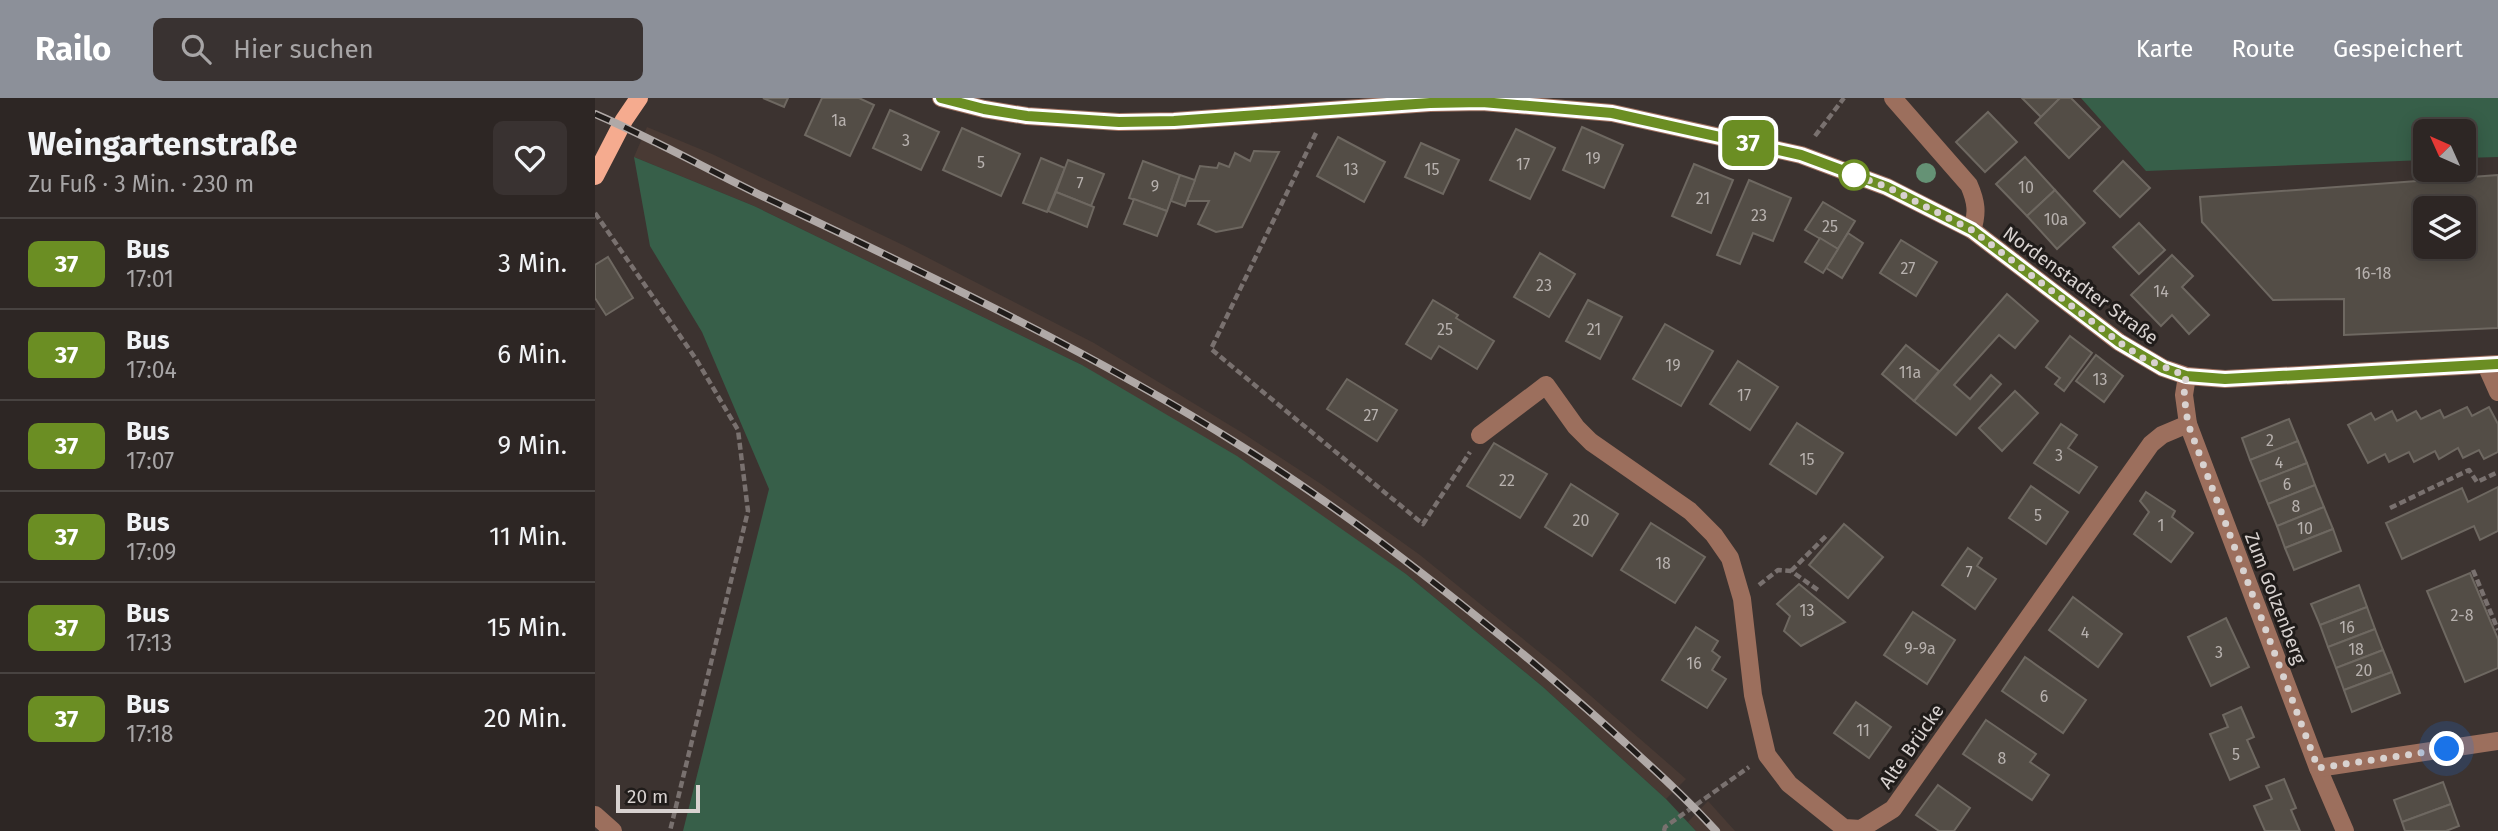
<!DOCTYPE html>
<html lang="de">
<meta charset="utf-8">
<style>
body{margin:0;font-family:"Fira Sans",sans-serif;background:#393231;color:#f1f3f6;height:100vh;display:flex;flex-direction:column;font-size:26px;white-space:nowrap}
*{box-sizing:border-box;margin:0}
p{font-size:23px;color:#a7a5a6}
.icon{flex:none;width:38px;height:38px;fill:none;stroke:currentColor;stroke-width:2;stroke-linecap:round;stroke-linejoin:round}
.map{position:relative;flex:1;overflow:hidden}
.side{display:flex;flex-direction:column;background:#2d2624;width:595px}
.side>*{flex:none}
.badge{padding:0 14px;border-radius:10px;font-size:24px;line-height:46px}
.needle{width:46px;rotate:315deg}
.tools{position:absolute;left:1818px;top:21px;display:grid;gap:14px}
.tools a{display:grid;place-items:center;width:63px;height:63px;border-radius:10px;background:#2d2624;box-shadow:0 4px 18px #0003,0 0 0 2px #484341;font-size:35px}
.scale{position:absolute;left:21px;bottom:18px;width:84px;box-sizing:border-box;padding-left:7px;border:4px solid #d8d2d0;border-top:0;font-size:19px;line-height:24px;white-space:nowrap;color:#d8d2d0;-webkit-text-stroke:5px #201c1a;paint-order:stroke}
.you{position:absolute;width:35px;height:35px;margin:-18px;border:5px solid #fff;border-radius:50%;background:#1a73e8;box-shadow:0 0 0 10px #1a73e833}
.map>.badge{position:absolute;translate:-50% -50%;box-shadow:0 0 0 4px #fff}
.round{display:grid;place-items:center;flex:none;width:74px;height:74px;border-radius:10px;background:#393231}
.head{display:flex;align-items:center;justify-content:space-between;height:119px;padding:0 28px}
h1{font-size:33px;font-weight:700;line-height:52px}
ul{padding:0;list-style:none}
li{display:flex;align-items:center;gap:21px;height:91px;padding:0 28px;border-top:2px solid #484341}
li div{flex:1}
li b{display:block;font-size:26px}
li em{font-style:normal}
li .badge{min-width:77px;font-weight:700;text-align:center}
header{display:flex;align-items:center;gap:42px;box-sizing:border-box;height:98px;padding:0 35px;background:#8c9099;color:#fff}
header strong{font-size:33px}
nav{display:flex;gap:38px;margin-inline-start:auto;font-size:24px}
.search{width:490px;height:63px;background:#393231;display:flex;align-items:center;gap:18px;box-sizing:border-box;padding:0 24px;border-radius:10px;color:#a7a5a6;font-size:26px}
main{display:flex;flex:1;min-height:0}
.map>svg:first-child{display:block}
.built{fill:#493a34}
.green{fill:#375f49}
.building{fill:#534d46;stroke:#6e6861;stroke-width:2;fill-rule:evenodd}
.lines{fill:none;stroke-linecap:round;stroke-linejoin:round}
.path{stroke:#79716f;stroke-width:4.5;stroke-dasharray:7 3.5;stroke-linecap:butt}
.minor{stroke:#9c6f5d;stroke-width:18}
.major{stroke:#f5ab8f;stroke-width:18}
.rail-casing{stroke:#b0a9a7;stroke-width:8}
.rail{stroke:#201c1a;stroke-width:5;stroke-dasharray:16;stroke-linecap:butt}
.tree{fill:#659275}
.line-casing{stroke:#fff;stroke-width:16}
.line{stroke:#6b8e23;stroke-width:10}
.walk{stroke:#d8d2d0;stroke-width:7;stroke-dasharray:0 12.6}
.stop-dot{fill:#fff;stroke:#6b8e23;stroke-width:3.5}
.labels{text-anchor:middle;stroke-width:6;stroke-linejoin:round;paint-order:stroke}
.number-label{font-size:16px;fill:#b7b1ae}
.street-label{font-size:19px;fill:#d8d2d0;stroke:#201c1a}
</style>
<header>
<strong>Railo</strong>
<div class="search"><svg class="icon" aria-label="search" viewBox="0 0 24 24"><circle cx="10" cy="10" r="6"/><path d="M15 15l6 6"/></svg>Hier suchen</div>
<nav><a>Karte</a><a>Route</a><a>Gespeichert</a></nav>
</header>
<main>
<section class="side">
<div class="head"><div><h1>Weingartenstraße</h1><p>Zu Fuß · 3 Min. · 230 m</p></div><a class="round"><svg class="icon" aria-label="heart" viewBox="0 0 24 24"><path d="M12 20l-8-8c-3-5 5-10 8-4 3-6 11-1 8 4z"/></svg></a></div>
<ul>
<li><span class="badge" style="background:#6b8e23;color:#fff">37</span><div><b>Bus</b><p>17:01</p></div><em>3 Min.</em></li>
<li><span class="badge" style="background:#6b8e23;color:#fff">37</span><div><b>Bus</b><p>17:04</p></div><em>6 Min.</em></li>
<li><span class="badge" style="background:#6b8e23;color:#fff">37</span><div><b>Bus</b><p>17:07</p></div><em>9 Min.</em></li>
<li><span class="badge" style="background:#6b8e23;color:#fff">37</span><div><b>Bus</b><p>17:09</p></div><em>11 Min.</em></li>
<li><span class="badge" style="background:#6b8e23;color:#fff">37</span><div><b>Bus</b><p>17:13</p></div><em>15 Min.</em></li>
<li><span class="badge" style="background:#6b8e23;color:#fff">37</span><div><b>Bus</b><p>17:18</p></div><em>20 Min.</em></li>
</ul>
</section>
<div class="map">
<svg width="1903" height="733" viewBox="0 0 1903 733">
<rect width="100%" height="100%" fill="#3c3330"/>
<g class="built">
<polygon points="52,29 117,56 310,148 499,245 646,334 726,386 825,457 965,571 1091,681 1071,701 948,589 811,476 487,267 159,108 39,59"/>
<polygon points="1113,703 1140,733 1101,733 1093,724"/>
</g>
<g class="green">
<polygon points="1486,0 1903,0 1903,59 1869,60 1869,33 1830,33 1830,62 1551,73"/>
<polygon points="39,59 159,108 487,267 642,358 811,476 948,589 1071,701 1101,733 88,733 174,391 107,234 55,148"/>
</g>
<g class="building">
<polygon points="168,0 193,0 189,9"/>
<polygon points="227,0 264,0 279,7 255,58 210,37"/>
<polygon points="1427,0 1465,0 1446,19"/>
<polygon points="1465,0 1476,0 1505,29 1474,60 1440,25"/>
<polygon points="295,12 344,34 326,72 278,50"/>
<polygon points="1393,14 1422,44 1390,74 1361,44"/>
<polygon points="987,29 1028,47 1009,90 968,72"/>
<polygon points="367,30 425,56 406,98 348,72"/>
<polygon points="921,31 960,50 935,101 895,82"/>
<polygon points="743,39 790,64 769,104 722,78"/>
<polygon points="826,45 864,62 848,96 810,79"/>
<polygon points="659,53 684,54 647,129 621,134 603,126 614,103 592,103 605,68 622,70 624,65 634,69 640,55 655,63"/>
<polygon points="1430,59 1460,92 1432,118 1401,86"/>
<polygon points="446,60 470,70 452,114 428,105"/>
<polygon points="473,62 509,76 496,108 461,94"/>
<polygon points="548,63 585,77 572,113 534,100"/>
<polygon points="1528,63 1555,90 1525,119 1499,93"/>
<polygon points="1099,66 1138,82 1116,135 1077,118"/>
<polygon points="585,77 600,82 590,108 576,103"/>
<path d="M1903 77V230L1749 237V201L1678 202 1607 124 1605 99ZM1830 110H1869V149H1830Z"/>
<polygon points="1154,82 1196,100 1178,143 1158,135 1145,166 1122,157"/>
<polygon points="1460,92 1490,125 1462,151 1432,118"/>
<polygon points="461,94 499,109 492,129 453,113"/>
<polygon points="539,101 572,113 562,138 529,126"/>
<polygon points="1228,104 1260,123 1243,151 1210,132"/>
<polygon points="1544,125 1570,152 1544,176 1518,149"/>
<polygon points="1253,135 1268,145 1247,180 1231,170"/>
<polygon points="1225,140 1243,151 1228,175 1210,164"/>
<polygon points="1306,142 1342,164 1321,198 1285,175"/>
<polygon points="945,155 980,176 954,219 919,199"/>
<polygon points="1577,157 1598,178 1587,189 1614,217 1594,236 1577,217 1566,228 1536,197"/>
<polygon points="13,159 38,200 11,217 0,200 0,167"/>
<polygon points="1412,196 1443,223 1420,250 1404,237 1359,287 1375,301 1396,277 1406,286 1361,337 1319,303"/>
<polygon points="838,202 863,217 861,220 899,243 882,271 844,248 836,261 811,246"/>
<polygon points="993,202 1027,219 1005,261 971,243"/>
<polygon points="1070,226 1118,253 1086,308 1038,281"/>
<polygon points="1475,238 1497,255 1469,293 1460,286 1465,280 1451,269"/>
<polygon points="1311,247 1344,273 1319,303 1287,276"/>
<polygon points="1501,257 1528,278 1509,304 1481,283"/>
<polygon points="1143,263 1183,289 1155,332 1115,306"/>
<polygon points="752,281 802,312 782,343 732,311"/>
<polygon points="1420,293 1443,315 1407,353 1384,330"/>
<polygon points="1872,309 1877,318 1894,309 1903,326 1903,354 1889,361 1884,352 1868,360 1863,350 1844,361 1840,353 1819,364 1814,354 1794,364 1790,356 1773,365 1753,327 1776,315 1780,322 1797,313 1802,323 1821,313 1826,321 1845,312 1849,320"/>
<polygon points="1694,321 1703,343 1655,362 1647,340"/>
<polygon points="1202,325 1248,355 1221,396 1175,366"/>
<polygon points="1466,326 1482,337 1473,350 1502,369 1484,395 1439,365"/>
<polygon points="1703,343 1712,365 1664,384 1655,362"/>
<polygon points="899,345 952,376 925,420 872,388"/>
<polygon points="1712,365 1720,387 1673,406 1664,384"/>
<polygon points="976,386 1023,416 997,458 950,429"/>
<polygon points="1720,387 1729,409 1682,428 1673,406"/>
<polygon points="1436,388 1473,414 1451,446 1414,420"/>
<polygon points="1903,389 1903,433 1885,442 1879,428 1807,461 1791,425 1867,390 1873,404"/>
<polygon points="1551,394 1580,413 1577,419 1598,435 1576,464 1539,436 1554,414 1545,403"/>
<polygon points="1729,409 1738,431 1690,450 1682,428"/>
<polygon points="1056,425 1110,459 1080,505 1026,472"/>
<polygon points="1249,426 1288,459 1253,500 1214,467"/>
<polygon points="1738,431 1746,453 1699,472 1690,450"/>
<polygon points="1373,450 1387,460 1382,468 1401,481 1380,511 1347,487"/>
<polygon points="1875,475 1903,541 1903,570 1870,584 1832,493"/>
<polygon points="1204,486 1250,524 1206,548 1189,533 1195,518 1182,506"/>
<polygon points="1764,487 1772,509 1725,527 1716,506"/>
<polygon points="1478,499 1527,536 1503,569 1454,532"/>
<polygon points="1772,509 1780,531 1733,549 1725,527"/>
<polygon points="1318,514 1360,542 1332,586 1289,557"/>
<polygon points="1631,520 1654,569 1616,588 1593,539"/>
<polygon points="1101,529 1123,543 1117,553 1125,559 1117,572 1131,581 1112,610 1067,582"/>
<polygon points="1780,531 1788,552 1741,570 1733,549"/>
<polygon points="1788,552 1797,574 1749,592 1741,570"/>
<polygon points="1430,559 1491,602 1468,635 1407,593"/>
<polygon points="1797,574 1805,595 1757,614 1749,592"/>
<polygon points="1261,604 1296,629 1274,660 1239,635"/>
<polygon points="1646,609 1659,639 1652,642 1664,669 1635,682 1615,636 1633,629 1628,617"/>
<polygon points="1391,622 1441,656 1435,664 1454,677 1437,702 1368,656"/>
<polygon points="1689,681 1701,710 1696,712 1705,733 1670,733 1659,708 1677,701 1671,688"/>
<polygon points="1848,684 1856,706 1807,724 1799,702"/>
<polygon points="1343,687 1375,710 1359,733 1344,733 1321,717"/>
<polygon points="1856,706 1864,728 1851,733 1810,733 1807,724"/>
</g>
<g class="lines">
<g class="path">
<polyline points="721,35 616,251 828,426 875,354"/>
<polyline points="1220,38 1249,0"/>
<polyline points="0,115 101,261 143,332 153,413 75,733"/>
<polyline points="1795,410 1874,372 1882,384 1903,374"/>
<polyline points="1878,472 1903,532"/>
<polyline points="1196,473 1231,438"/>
<polyline points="1164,487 1183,472 1196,473 1223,492"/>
<polyline points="1069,733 1070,729 1154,669"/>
</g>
<g class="minor">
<polyline points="346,0 389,11 432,18 524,24 579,23 835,5 887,4 1017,15 1206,57 1292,89 1377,132 1524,244 1568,270 1592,278 1630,281 1903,266"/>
<path d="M1298 0 1374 87C1381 103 1383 115 1377 132"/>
<polyline points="1891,267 1903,294"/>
<polyline points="1592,278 1589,297 1593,326 1723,670 1750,733"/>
<polyline points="885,337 951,287 981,329 996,344 1095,413 1119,437 1135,460 1147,501 1158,597 1172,657 1194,686 1249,730 1266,731 1298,711 1556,346 1567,337 1593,326"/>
<polyline points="1723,670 1903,643"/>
<polyline points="0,717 18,733"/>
</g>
<polyline class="major" points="0,78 29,22 44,0"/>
<g class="rail-casing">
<path id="rail" d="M0 16C56 40 108 69 163 96 327 174 492 251 646 348 738 405 823 471 907 539 949 573 989 608 1029 644 1061 673 1092 701 1121 733"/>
</g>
<use href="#rail" class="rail"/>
</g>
<circle class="tree" cx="1331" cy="75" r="10"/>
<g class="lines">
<g class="line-casing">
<polyline id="line" points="346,0 389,11 432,18 524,24 579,23 835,5 887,4 1017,15 1206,57 1292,89 1377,132 1524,244 1568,270 1591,278 1630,281 1903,266"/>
</g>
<use href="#line" class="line"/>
<polyline class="walk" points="1259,77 1249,73 1292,89 1377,132 1524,244 1548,260 1591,278 1589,297 1593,326 1723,670 1852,651"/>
</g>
<circle class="stop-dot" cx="1259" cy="77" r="14"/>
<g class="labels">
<g class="number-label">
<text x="244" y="28">1a</text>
<text x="311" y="48">3</text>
<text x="998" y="66">19</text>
<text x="386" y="70">5</text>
<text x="928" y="72">17</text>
<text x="756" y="77">13</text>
<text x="837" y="77">15</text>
<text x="485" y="91">7</text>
<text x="560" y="94">9</text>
<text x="1431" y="95">10</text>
<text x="1108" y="106">21</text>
<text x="1164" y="123">23</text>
<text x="1461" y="127">10a</text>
<text x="1235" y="134">25</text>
<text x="1313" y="176">27</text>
<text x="1778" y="181">16-18</text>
<text x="949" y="193">23</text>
<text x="1566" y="199">14</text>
<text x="850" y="237">25</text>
<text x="999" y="237">21</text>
<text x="1078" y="273">19</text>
<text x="1315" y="280">11a</text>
<text x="1505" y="287">13</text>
<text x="1149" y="303">17</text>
<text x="776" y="323">27</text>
<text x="1675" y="348">2</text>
<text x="1464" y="363">3</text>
<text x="1212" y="367">15</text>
<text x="1684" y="370">4</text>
<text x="912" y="388">22</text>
<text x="1692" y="392">6</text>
<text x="1701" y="414">8</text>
<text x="1443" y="423">5</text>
<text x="986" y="428">20</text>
<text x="1566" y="433">1</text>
<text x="1710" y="436">10</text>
<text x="1068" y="471">18</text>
<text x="1374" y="480">7</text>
<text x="1212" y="518">13</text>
<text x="1867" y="523">2-8</text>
<text x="1752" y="535">16</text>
<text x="1490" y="540">4</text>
<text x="1325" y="556">9-9a</text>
<text x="1761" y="557">18</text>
<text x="1624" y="560">3</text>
<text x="1099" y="571">16</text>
<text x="1769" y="578">20</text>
<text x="1449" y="604">6</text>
<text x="1268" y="638">11</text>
<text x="1641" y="662">5</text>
<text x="1407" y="666">8</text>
</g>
<g class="street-label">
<text transform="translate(1486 187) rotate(36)" y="7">Nordenstadter Straße</text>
<text transform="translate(1681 500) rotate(69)" y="7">Zum Golzenberg</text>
<text transform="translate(1316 648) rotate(-55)" y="7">Alte Brücke</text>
</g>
</g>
</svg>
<div class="tools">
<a><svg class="needle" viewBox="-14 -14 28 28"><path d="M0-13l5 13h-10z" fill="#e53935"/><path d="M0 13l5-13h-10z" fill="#a7a5a6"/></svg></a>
<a><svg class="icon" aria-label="layers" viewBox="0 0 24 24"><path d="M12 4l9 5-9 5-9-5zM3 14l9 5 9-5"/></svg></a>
</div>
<div class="scale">20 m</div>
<div class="you" style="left:1852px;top:651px"></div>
<b class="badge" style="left:1153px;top:45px;background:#6b8e23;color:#fff">37</b>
</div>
</main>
